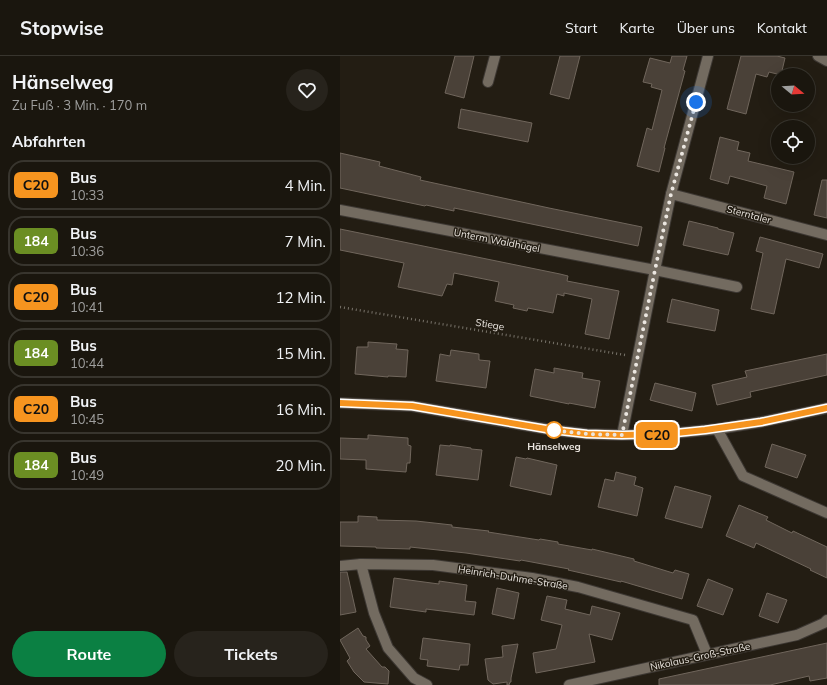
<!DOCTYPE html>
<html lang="de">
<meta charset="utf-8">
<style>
body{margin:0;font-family:Mulish,sans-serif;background:#27231c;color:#f1f3f6;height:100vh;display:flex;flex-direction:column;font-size:15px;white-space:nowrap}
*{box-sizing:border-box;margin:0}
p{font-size:13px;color:#9f9f9e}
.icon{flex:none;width:22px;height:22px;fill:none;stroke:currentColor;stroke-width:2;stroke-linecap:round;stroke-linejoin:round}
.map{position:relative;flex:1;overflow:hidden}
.details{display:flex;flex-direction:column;background:#1a160e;width:340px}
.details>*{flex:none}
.badge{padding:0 8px;border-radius:6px;font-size:14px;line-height:26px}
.needle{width:26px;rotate:108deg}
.fabs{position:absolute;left:431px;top:12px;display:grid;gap:8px}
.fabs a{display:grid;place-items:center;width:44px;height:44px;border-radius:50%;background:#1a160e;box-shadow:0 4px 16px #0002,0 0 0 1px #38352e;font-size:20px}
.you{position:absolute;width:20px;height:20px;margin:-10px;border:3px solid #fff;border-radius:50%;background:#1a73e8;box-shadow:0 0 0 6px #1a73e833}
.map>.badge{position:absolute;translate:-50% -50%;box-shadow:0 0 0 2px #fff}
h2{padding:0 12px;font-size:15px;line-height:36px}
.round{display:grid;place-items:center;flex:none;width:42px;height:42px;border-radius:21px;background:#27231c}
.summary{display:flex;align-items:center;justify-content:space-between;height:68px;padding:0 12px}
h1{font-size:19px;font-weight:700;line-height:30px}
.button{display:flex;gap:8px;margin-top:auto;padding:8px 12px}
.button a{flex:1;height:46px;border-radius:24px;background:#0b8043;color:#fff;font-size:16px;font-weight:700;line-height:46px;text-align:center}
.button a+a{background:#27231c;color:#f1f3f6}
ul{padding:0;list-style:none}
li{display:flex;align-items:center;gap:12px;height:50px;margin:0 8px 6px;padding:0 4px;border:2px solid #38352e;border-radius:16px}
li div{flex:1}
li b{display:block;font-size:15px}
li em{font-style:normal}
li .badge{min-width:44px;font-weight:700;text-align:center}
header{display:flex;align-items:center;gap:24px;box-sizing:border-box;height:56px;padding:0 20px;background:#1a160e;border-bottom:1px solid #38352e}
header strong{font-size:19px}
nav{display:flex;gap:22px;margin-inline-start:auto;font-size:14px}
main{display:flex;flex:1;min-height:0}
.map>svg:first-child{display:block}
.building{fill:#4a4138;stroke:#70665c}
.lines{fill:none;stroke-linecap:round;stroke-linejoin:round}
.minor-casing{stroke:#3d3833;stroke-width:12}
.path{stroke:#78736a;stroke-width:2.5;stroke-dasharray:1 3;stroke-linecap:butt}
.minor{stroke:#736b60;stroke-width:10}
.line-casing{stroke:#fff;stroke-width:9}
.line{stroke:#f6941f;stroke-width:6}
.walk{stroke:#ebe6e0;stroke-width:4;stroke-dasharray:0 7.2}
.stop-dot{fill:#fff;stroke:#f6941f;stroke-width:2}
.labels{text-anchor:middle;stroke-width:3;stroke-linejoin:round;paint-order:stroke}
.street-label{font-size:10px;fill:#ebe6e0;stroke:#231d13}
.stop-label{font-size:10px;font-weight:bold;fill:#ebe6e0;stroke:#231d13}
</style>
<header>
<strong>Stopwise</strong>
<nav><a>Start</a><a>Karte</a><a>Über uns</a><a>Kontakt</a></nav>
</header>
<main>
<section class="details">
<div class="summary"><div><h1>Hänselweg</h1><p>Zu Fuß · 3 Min. · 170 m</p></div><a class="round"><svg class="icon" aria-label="heart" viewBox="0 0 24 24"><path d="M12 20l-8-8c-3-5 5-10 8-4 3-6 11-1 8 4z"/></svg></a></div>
<h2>Abfahrten</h2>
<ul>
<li><span class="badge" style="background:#f6941f;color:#111">C20</span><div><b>Bus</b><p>10:33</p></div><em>4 Min.</em></li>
<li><span class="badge" style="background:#6b8e23;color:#fff">184</span><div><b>Bus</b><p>10:36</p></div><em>7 Min.</em></li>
<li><span class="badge" style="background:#f6941f;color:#111">C20</span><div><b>Bus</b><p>10:41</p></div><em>12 Min.</em></li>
<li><span class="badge" style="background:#6b8e23;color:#fff">184</span><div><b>Bus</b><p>10:44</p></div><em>15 Min.</em></li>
<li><span class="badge" style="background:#f6941f;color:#111">C20</span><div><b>Bus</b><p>10:45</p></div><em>16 Min.</em></li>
<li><span class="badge" style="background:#6b8e23;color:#fff">184</span><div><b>Bus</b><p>10:49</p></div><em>20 Min.</em></li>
</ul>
<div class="button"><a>Route</a><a>Tickets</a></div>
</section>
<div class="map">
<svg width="487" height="629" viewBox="0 0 487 629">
<rect width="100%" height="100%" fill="#231d13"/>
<g class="building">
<polygon points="115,0 134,0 124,42 105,37"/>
<polygon points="220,0 240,0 229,43 210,38"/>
<polygon points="332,0 347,0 343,14 345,15 324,92 325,92 319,116 297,110 307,72 312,74 322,34 311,31 312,28 303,26 310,2 330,7"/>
<polygon points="401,0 437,0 445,2 441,19 429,16 427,21 416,18 406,58 387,53"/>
<polygon points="121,53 192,67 188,86 118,72"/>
<polygon points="380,81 399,86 397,94 410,97 408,105 454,116 446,148 424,142 427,130 390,120 388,128 370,123"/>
<polygon points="0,97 40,106 39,110 81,121 80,124 209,152 302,171 298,190 114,152 114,155 86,149 85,150 0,132"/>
<polygon points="482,124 487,124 487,162 474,159"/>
<polygon points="349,165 378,172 378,173 394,177 388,199 343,189"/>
<polygon points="0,173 220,218 228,220 227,225 279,235 269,283 245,278 252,243 224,237 224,240 217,238 213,257 188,252 187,255 173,252 174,249 155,245 159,226 114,217 112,229 107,228 102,240 58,231 64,207 0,194"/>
<polygon points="420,181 483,198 479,212 446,203 434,258 411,253 423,197 416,195"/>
<polygon points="332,243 379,254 375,275 327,266"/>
<polygon points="28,286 57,288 56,293 68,294 66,321 48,320 48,321 15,318 17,291 28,291"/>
<polygon points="111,294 139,298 139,304 150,305 146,332 96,325 100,298 110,300"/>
<polygon points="487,298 487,319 410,336 411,341 377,349 372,329 407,321 405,315"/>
<polygon points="214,312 243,317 242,322 260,325 255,352 229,347 229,348 190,340 195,313 214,317"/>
<polygon points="315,327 356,337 352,355 310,344"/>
<polygon points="28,379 68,382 68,389 71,390 70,407 67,407 66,416 26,413 26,404 0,403 0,382 28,383"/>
<polygon points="432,388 466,399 457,422 425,411"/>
<polygon points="100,389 110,390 110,389 131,392 131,393 142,394 138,424 96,419"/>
<polygon points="176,401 186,403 187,402 217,409 211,439 170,430"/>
<polygon points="276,416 296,421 294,429 303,432 297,460 258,451 265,423 274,425"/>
<polygon points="335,430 371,440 362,472 325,462"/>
<polygon points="399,449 428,461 426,464 452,477 453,475 487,491 487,522 470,514 471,513 416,487 414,492 386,480"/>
<polygon points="18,460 37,461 37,464 76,465 112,469 112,471 149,475 148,476 199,484 200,483 218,486 218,488 252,494 252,493 294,503 294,505 333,517 335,514 349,518 342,543 281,525 281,526 228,514 229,513 181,504 180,505 126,497 70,491 70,493 36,492 36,491 0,490 0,466 18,466"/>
<polygon points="0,516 7,516 16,556 0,559"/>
<polygon points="54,522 99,528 99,525 127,529 125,545 136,546 134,559 86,553 86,556 50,551"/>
<polygon points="368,523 393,533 383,559 357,550"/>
<polygon points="157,532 179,537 174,563 152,558"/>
<polygon points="427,537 447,544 438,567 419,560"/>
<polygon points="207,540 227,544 225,553 250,559 252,550 280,557 272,584 249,578 255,606 196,617 193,597 216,593 222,569 201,564"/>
<polygon points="18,572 23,580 26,581 26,584 30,590 26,593 42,611 45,611 49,615 48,628 24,626 14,616 7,605 10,602 0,584"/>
<polygon points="83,582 130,588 128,609 120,609 119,614 87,610 88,604 80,603"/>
<polygon points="487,587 487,622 470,625 469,620 430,629 319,629 319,623"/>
<polygon points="178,588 171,622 171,626 170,626 169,629 167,629 167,626 153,628 148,624 145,603 163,601 162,590"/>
</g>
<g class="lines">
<g class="minor-casing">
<g id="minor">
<polyline points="478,0 487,5"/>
<polyline points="148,26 155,0"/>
<polyline points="331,138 487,179"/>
<polyline points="0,154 315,214 397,231"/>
<polyline points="0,347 72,350 212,374 247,378 282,379 326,378 377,373 421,366 487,352"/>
<polyline points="377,373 403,420 487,457"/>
<polyline points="282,379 315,214 331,138 368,0"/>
<polyline points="21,508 34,557 48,592 74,622 87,629"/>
<polyline points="0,510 21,508 93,509 192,522 238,531 353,564 367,598"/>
<polyline points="229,629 457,579 484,567 487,564"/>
</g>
</g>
<polyline class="path" points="0,251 285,299"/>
<use href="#minor" class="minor"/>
</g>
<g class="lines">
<g class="line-casing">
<polyline id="line" points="0,347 72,350 212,374 247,378 282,379 326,378 365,374 421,366 487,352"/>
</g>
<use href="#line" class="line"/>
<polyline class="walk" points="214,374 212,374 247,378 282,379 315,214 331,138 356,46"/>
</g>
<circle class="stop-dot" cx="214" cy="374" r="8"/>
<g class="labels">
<g class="street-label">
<text transform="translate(409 158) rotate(15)" y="4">Sterntaler</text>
<text transform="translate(157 184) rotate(11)" y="4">Unterm Waldhügel</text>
<text transform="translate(150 268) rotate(10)" y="4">Stiege</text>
<text transform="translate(173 521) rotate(9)" y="4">Heinrich-Duhme-Straße</text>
<text transform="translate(360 600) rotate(-12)" y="4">Nikolaus-Groß-Straße</text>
</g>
<g class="stop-label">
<text x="214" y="394">Hänselweg</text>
</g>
</g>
</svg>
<div class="fabs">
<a><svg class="needle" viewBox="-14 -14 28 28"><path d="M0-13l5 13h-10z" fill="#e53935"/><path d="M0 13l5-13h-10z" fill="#9f9f9e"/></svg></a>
<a><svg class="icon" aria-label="locate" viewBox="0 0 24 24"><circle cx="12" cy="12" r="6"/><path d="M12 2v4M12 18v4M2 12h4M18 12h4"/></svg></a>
</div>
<div class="you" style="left:356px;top:46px"></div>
<b class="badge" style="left:317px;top:379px;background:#f6941f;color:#111">C20</b>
</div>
</main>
